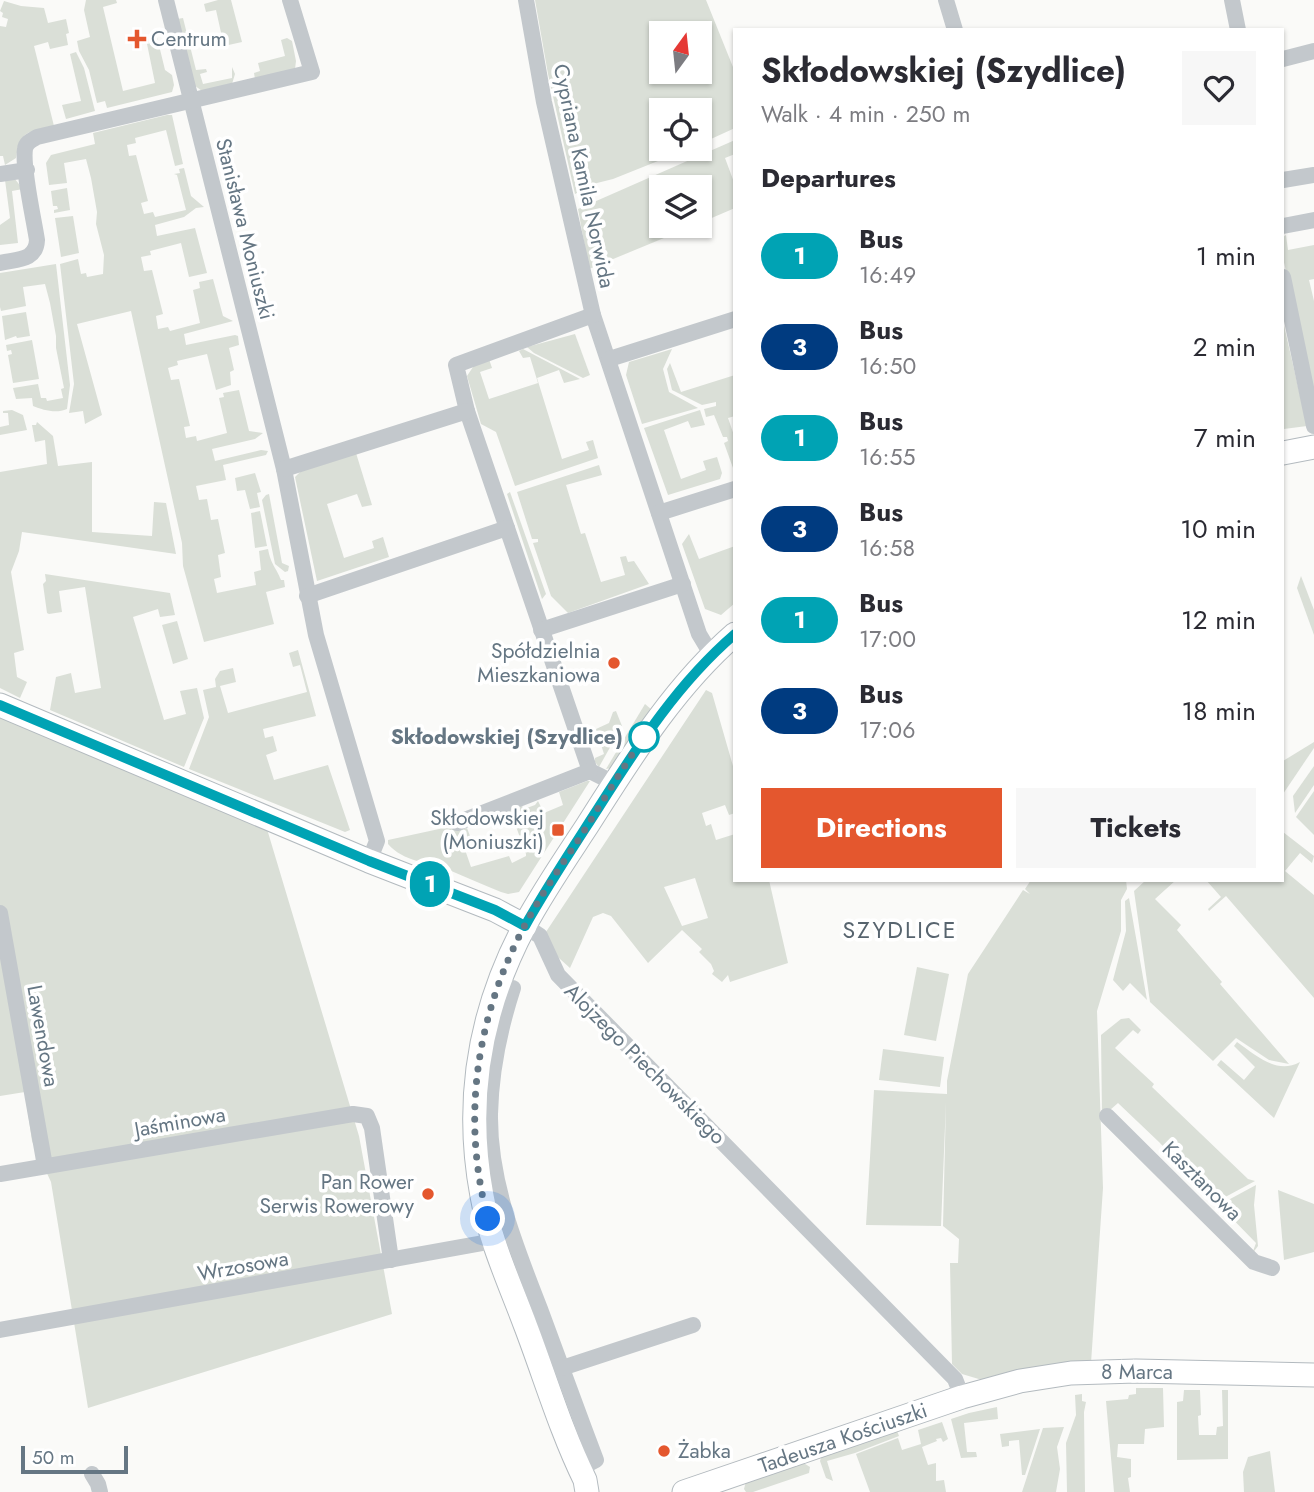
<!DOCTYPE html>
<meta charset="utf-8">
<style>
body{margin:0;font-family:Jost,sans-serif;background:#f7f7f7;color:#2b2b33;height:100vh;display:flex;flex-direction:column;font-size:26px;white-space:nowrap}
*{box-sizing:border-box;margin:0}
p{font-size:23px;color:#7c7c81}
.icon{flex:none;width:38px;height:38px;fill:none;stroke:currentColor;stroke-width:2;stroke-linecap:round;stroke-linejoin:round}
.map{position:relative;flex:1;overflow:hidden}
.details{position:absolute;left:733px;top:28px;width:551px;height:854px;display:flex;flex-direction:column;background:#fff;border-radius:0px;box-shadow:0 2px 5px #0004}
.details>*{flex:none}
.badge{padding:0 14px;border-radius:23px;font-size:24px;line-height:46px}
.needle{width:46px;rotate:15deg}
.controls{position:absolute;left:649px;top:21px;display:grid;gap:14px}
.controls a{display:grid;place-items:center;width:63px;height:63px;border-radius:0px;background:#fff;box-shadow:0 2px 5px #0004;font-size:35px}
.scale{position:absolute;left:21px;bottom:18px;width:107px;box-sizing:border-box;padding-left:7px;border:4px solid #657683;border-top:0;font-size:19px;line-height:24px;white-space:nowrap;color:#657683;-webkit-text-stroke:5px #fff;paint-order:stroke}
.you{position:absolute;width:35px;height:35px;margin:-18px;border:5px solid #fff;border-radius:50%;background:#1a73e8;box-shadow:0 0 0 10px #1a73e833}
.map>.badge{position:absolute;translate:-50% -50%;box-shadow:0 0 0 4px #fff}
h2{padding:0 28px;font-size:26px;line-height:63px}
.round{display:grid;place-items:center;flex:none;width:74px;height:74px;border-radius:0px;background:#f7f7f7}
.headline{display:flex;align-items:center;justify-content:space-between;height:119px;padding:0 28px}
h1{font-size:33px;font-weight:700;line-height:52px}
.button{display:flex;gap:14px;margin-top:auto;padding:14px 28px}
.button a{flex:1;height:80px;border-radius:0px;background:#e4572e;color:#fff;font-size:28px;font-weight:700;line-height:80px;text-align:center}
.button a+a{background:#f7f7f7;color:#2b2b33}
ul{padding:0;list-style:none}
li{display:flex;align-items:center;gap:21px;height:91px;padding:0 28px}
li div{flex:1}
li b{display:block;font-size:26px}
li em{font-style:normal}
li .badge{min-width:77px;font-weight:700;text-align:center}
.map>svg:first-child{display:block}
.green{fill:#dadfd7;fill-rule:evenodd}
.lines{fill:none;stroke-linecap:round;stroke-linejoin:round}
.secondary-casing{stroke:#b3babf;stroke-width:25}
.street{stroke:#c3c8cc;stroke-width:16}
.secondary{stroke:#fff;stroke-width:23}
.line-casing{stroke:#fff;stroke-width:16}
.line{stroke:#00a3b4;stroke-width:10}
.walk{stroke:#657683;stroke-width:7;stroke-dasharray:0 12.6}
.poi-dot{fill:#e4572e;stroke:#fff;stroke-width:2.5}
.stop-dot{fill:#fff;stroke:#00a3b4;stroke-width:3.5}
.labels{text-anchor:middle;stroke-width:7;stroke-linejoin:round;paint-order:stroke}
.poi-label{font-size:21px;fill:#657683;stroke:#fff;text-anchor:end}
.street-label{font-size:21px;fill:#657683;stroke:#fff}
.stop-label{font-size:21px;font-weight:bold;fill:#657683;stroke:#fff;text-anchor:end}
.neighbourhood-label{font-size:23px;letter-spacing:2px;fill:#57646e;stroke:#fff}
</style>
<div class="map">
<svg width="1314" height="1492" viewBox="0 0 1314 1492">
<rect width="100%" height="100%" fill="#fafaf8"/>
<g class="green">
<polygon points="86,0 116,0 117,3 103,7 123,91 155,83 146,39 157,37 165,70 172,75 174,85 172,92 107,108 105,101 97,103 89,70 79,51 77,41 90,37 84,10"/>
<polygon points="218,0 231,0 242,42 224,46 216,10 206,12 204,4"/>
<path d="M535 0H706L735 72V128L700 144V110H662V149H688L613 179 593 184 575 194 548 74ZM662 33H700V72H662Z"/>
<path d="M4 1 21 6 44 8 48 23 66 19 69 33 66 34 68 45 50 49 48 42 34 46 54 126C27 133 21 129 16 158L5 165 3 156H0V26L6 27 8 19 2 17 3 13 0 11Z"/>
<polygon points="183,18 196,70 206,69 207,72 200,74 203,84 232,78 232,67 235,74 232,84 202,91 194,85 177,19"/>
<polygon points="287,38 292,41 296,61 295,69 255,79 254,73 260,71 258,63 285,56 281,40"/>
<polygon points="76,52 84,68 95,111 66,119 62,105 81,101 70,54"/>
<path d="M167 115H172L183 164 175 166 166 130 135 138 136 143 127 145 129 156 136 155 148 201 141 203 144 214 153 212 155 217 186 210 177 175 174 174 180 173 179 169 184 168 191 196 204 207 196 208 184 217 155 225 157 236 195 228 207 273 189 277 181 243 150 251 151 255 141 257 144 271 152 270 163 314 156 316 158 329 168 327 170 331 200 323 193 290 200 288 199 282 213 279 223 316 233 321 184 334 186 345 235 335 238 336 239 345 229 348 234 370 230 372 231 385 216 390 207 354 177 361 178 365 168 368 171 380 179 379 190 426 184 427 186 438 196 436 197 441 227 433 219 398 224 397 223 393 239 390 249 431 263 433 255 439 212 449 215 461 261 450 268 451 266 455 223 465 226 480 196 486 199 500 207 499 211 520 218 519 225 553 218 555 221 577 214 579 217 593 256 585 254 572 261 570 259 551 268 549C271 565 276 567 281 580H284L285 587 266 592 274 624 204 642 183 566 182 543 131 311 77 324 102 415 85 424 83 411 69 413 74 384 60 264 78 259 81 274 86 273 87 277 103 274 104 255 96 224 97 212 91 178 86 159 64 163 67 183 49 185 46 163 51 155 95 144 93 133Z"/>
<polygon points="735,140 735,154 725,158 735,185 735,208 700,223 700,187 662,187 662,226 693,226 589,269 578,209"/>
<polygon points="14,178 23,189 12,191 18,243 0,245 0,225 10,218 5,180"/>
<polygon points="67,188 70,210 54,213 54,210 58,209 57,206 53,206 51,191"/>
<polygon points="73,216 79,253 61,257 55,218"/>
<polygon points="1286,235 1288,250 1314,245 1314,279 1309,280 1314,301 1314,394 1283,258 1283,237"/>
<path d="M56 264 70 385 67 409C56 414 43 410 33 406L32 398 16 399 13 388 38 384 41 398H46L47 401 63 398 61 389 64 388 56 348V336L50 303 45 284 23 287 26 306 1 311 0 307V273Z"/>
<polygon points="26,312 30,336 17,338 16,336 5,340 2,316"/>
<polygon points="1283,321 1307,426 1284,429 1283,424"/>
<polygon points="575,334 590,375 583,378 534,353 527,347"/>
<polygon points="32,340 39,379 13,383 8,355 12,354 11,350 7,351 6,345"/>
<polygon points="523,349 580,379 564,383 559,370 537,378 562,459 589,450 586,442 593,440 598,458 515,486 496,432 481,424 467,376 475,364 489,359 492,368 480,372 489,399 538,383 530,357 523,358 519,351"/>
<polygon points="672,349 663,369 669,392 698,408 642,424 626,375 629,362"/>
<polygon points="670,363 681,392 735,375 735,416 728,418 735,438 735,467 733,468 724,443 728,441 727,437 723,437 714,415 706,417 704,409 716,406 716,402 702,405 672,390 667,369"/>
<polygon points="12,410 23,415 27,430 0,435 0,427 9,425 8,413 3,413 3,411"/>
<polygon points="700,410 705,425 691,428 688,421 664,430 681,479 706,470 703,461 717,457 722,473 720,479 668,495 644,428"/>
<polygon points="37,422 53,436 58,466 92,462 92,532 152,536 154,502 166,503 176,554 22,532 19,551 11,572 24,650 14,653 17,677 27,682 20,698 0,688 0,472 47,464 45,440 35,442 32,425 36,425"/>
<polygon points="356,453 372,505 362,507 357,494 327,504 344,558 374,548 372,541 383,537 389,557 317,581 295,477 301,471"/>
<polygon points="599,465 602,475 566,485 581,534 585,533 601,582 625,575 620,557 626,556 628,562 634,561 649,584 568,613 551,596 533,543 538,542 538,539 532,539 517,492"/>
<polygon points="255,473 261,492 257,493 260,507 250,509 245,490 237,491 235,478"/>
<polygon points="510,492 546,594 542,599 507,494"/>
<polygon points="269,494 282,563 289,566 288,571 285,572 275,564 262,500 266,495"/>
<polygon points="260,511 267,546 255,548 251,513"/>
<polygon points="689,534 699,559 735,546 735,603 721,615 705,609 682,544"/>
<polygon points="45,574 170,593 175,615 160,617 158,609 133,617 164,720 186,714 180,691 197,688 204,718 184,767 50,710 56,677 71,673 75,693 101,688 85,587 59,591 62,612 49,614 47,613 43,584 46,581"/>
<polygon points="1301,576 1314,610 1314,635 1297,588"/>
<polygon points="177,621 188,659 173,664 162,625"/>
<polygon points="298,650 316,716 263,729 265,738 273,736 277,751 266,755 274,780 328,765 350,830 345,832 189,769 209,717 203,690 216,687 215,679 220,671 233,668 236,682 220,686 228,713 307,692 300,665 293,667 289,653"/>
<path d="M706 690 712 693 735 773V813L729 815 725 805 702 813 706 826 711 824 716 840 735 834V880H769L788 963 730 982 728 975 722 982 712 974 714 971 711 964 699 952 702 949 682 930 648 963 611 916 603 913 593 917 570 968 540 941ZM695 878 708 918 682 926 664 887Z"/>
<polygon points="645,704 652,710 612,768 606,769"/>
<polygon points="616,711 622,726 599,767 595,762 595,758 604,754 596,729 609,723 613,712"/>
<polygon points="0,715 267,829 359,1136 392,1314 88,1408 51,1182 32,1141 25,1092 0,1096"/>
<polygon points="1314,742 1314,748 1283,794 1283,761"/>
<polygon points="1314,766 1314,785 1295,813 1293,796"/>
<path d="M587 781H590L519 892 508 894 501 892C483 885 466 877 449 870 427 862 404 862 388 844V840L453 826 458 830 467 828 470 836 462 841 471 867 509 856 512 863 526 856V854L514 821 502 825 499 815 522 806 524 809 535 805 538 801 544 813 563 805 559 792Z"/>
<polygon points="1314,791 1314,835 1296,817"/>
<polygon points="1283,832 1314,856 1312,863 1300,853 1285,871 1314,895 1314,998 1226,896 1209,911 1208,909 1221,897 1206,880 1283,880"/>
<polygon points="1031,880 1126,880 1127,889 1121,900 1121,931 1097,1011 1103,1188 1091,1363 982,1380 962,1374 952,1364 950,1263 958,1263 959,1239 943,1226 946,1102 941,1226 866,1225 874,1090 947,1094 947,1081 968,974 1023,890 1030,894 1025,889"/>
<polygon points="1146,880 1176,880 1155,899 1181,925 1177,930 1222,982 1220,984 1289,1064 1269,1060 1236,1038 1213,1061 1150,1002 1134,891"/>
<polygon points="1129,898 1147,1000 1130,983 1123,991 1113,980 1126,931 1125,901"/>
<polygon points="917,967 949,974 936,1041 904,1035"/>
<polygon points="1129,1018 1141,1030 1138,1034 1133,1030 1115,1048 1154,1084 1152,1087 1248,1179 1255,1181 1216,1202 1159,1142 1118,1103 1102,1117 1101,1035 1121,1019"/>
<path d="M1237 1042C1256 1055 1276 1075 1300 1062L1274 1118 1217 1065 1221 1060 1244 1080 1255 1067 1234 1046Z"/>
<polygon points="883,1049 944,1057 940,1087 879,1080"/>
<polygon points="1256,1185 1254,1205 1258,1246 1252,1254 1256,1243 1219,1205"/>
<polygon points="1278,1190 1314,1204 1314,1252 1284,1260"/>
<polygon points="1136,1388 1163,1388 1164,1427 1145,1429 1144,1444 1118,1444 1117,1457 1131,1459 1131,1477 1128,1478 1130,1492 1114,1492 1106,1401 1128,1399 1129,1395 1136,1394"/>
<polygon points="1184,1390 1200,1390 1201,1415 1198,1416 1199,1435 1216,1435 1217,1427 1223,1426 1222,1390 1228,1390 1228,1459 1177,1460 1177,1402 1183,1401"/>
<polygon points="1082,1394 1082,1401 1086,1402 1084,1412 1085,1492 1067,1492 1066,1443 1076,1415 1075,1395"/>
<polygon points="997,1407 998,1419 964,1423 967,1452 976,1452 977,1457 961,1458 951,1419 969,1413"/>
<polygon points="942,1422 948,1439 943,1442 941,1438 936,1439 937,1441 922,1447 928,1465 936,1463 936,1481 944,1480 946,1492 870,1492 856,1454 898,1438 902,1450 921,1444 918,1430"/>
<polygon points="1064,1427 1057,1447 1060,1469 1056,1492 1022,1492 1043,1428"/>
<polygon points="896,1428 899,1436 855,1453 827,1461 833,1481 826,1478 820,1461 822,1455"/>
<polygon points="1040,1429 1025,1475 1022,1475 1019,1440 1009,1441 1009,1446 1002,1447 1000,1434"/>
<polygon points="1270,1451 1275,1492 1244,1492 1243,1472 1248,1457"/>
<polygon points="802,1462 810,1467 809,1473 753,1492 746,1492 744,1489 746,1481"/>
</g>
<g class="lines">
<g class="secondary-casing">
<g id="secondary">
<polyline points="1283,453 1314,447"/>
<polyline points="0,705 369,861 495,910 525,926"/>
<path d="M587 1492 585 1480C561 1431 545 1377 526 1327 510 1284 490 1241 482 1196 464 1100 479 1011 525 925 544 890 566 858 587 826 631 757 673 688 735 634"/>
<polyline points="684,1492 962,1397 1020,1381 1071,1373 1136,1371 1314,1375"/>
</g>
</g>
<g class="street">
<polyline points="166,0 284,469 316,635 377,841 369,861"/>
<polyline points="526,0 544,102 593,315 699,634 711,654"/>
<polyline points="946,0 955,30"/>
<polyline points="1232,0 1238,30"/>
<polyline points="1283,59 1314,51"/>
<polyline points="0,174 27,170"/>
<polyline points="1283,180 1314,175"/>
<polyline points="1283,226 1314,220"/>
<path d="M0 263C17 259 36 261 37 240 34 220 22 167 25 149 26 142 32 140 37 137L312 72 290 0"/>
<polyline points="1283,277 1314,426"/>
<polyline points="593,315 456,365 467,411 590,771 614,783"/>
<polyline points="609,359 735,319"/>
<polyline points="284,469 467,411"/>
<polyline points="659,513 735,489"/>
<polyline points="307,596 507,528"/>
<polyline points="541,630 683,584"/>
<polyline points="457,823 590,771"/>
<polyline points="0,913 45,1166"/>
<polyline points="525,926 540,936 558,975 955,1379 962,1397"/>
<path d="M513 988C500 1028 491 1071 490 1114 489 1182 516 1247 540 1309 559 1360 577 1410 596 1460L579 1469"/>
<polyline points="1107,1116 1254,1262 1272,1268"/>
<polyline points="0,1174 353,1114 367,1116 372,1128 391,1260"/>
<polyline points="0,1330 494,1241"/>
<polyline points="562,1368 693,1325"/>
<polyline points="92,1474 98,1484 100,1492"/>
</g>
<use href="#secondary" class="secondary"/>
</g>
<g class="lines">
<g class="line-casing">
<path id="line" d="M0 705 369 861 495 910 525 926C548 885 574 846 599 807 639 744 678 683 735 634"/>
</g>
<use href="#line" class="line"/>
<path class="walk" d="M488 1219C461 1119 476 1016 525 925 541 895 560 867 579 839 601 804 622 769 645 735L644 737"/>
</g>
<g class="poi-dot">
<path d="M133.5 28.5h7v7h7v7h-7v7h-7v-7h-7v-7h7z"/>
<circle cx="614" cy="663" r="7"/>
<rect x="551" y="823" width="14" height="14" rx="3.5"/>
<circle cx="428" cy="1194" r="7"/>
<circle cx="664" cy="1451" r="7"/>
</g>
<circle class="stop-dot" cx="644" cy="737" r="14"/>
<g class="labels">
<g class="poi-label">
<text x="151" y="46" text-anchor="start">Centrum</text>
<text x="600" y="658">Spółdzielnia<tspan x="600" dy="24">Mieszkaniowa</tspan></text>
<text x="544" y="825">Skłodowskiej<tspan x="544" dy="24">(Moniuszki)</tspan></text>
<text x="414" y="1189">Pan Rower<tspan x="414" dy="24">Serwis Rowerowy</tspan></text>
<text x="678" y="1458" text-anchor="start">Żabka</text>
</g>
<g class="street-label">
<text transform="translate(584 176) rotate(78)" y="7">Cypriana Kamila Norwida</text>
<text transform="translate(245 229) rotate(76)" y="7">Stanisława Moniuszki</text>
<text transform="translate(43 1036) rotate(80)" y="7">Lawendowa</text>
<text transform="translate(645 1064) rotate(45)" y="7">Alojzego Piechowskiego</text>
<text transform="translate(180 1122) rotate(-10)" y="7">Jaśminowa</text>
<text transform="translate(1202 1181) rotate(45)" y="7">Kasztanowa</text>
<text transform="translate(243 1266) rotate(-10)" y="7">Wrzosowa</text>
<text x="1137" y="1379">8 Marca</text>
<text transform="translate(843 1438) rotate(-19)" y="7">Tadeusza Kościuszki</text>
</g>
<g class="stop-label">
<text x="623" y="744">Skłodowskiej (Szydlice)</text>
</g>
<g class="neighbourhood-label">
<text x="900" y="938">SZYDLICE</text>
</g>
</g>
</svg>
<div class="controls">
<a><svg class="needle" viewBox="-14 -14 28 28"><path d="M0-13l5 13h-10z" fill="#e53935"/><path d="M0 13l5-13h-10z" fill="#7c7c81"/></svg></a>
<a><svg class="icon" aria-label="locate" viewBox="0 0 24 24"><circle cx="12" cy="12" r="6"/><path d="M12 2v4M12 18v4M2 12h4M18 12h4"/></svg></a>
<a><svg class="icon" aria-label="layers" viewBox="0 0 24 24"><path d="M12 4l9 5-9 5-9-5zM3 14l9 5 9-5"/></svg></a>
</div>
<div class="scale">50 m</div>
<div class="you" style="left:488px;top:1219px"></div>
<b class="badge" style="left:430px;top:884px;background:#00a3b4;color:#fff">1</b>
<section class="details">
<div class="headline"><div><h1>Skłodowskiej (Szydlice)</h1><p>Walk · 4 min · 250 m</p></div><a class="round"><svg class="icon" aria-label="heart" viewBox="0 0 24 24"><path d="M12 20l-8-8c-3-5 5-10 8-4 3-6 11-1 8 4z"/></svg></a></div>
<h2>Departures</h2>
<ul>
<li><span class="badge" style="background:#00a3b4;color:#fff">1</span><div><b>Bus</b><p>16:49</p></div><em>1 min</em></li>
<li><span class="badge" style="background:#003b80;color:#fff">3</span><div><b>Bus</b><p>16:50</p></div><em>2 min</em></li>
<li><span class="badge" style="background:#00a3b4;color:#fff">1</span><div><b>Bus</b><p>16:55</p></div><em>7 min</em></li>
<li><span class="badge" style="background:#003b80;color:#fff">3</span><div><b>Bus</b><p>16:58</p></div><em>10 min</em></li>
<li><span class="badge" style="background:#00a3b4;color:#fff">1</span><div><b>Bus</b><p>17:00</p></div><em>12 min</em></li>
<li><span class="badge" style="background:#003b80;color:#fff">3</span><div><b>Bus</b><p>17:06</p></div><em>18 min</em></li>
</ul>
<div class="button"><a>Directions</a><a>Tickets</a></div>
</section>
</div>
